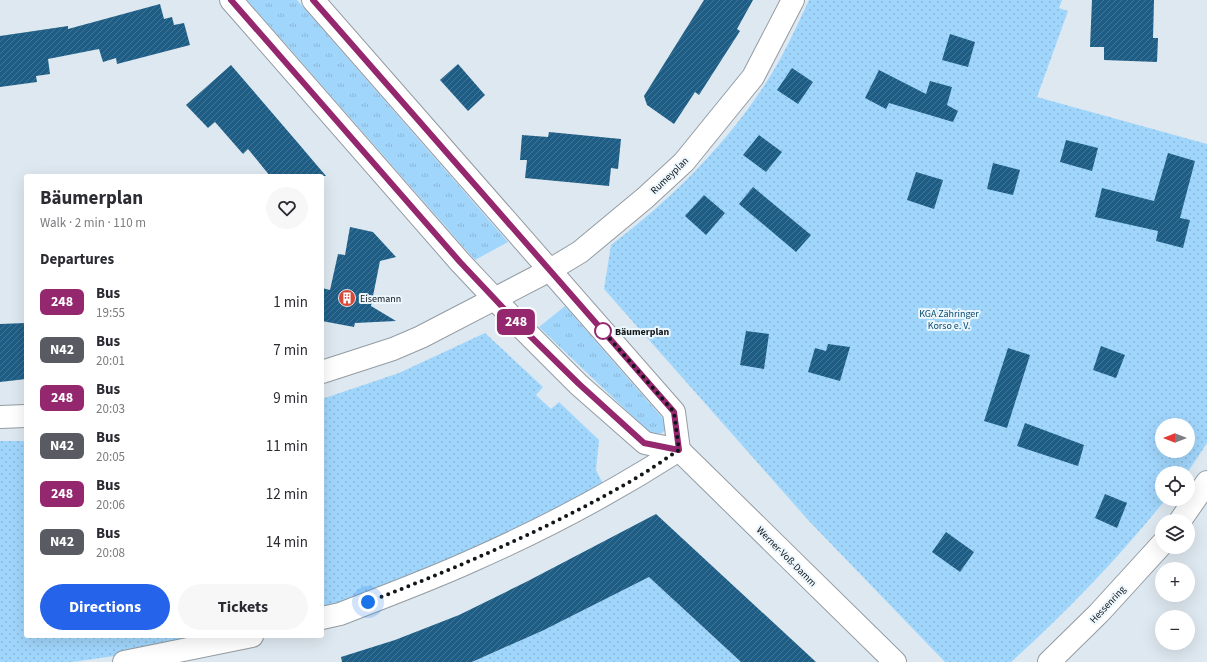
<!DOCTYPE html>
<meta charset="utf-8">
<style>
body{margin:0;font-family:"Source Sans 3",sans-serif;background:#f7f7f7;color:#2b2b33;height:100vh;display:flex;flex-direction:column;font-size:15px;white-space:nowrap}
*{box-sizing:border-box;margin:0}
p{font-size:13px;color:#7c7c81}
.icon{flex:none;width:22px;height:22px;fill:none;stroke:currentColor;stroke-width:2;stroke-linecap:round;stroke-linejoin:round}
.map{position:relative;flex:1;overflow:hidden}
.sheet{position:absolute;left:24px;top:174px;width:300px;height:464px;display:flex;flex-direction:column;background:#fff;border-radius:4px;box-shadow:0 4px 16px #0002}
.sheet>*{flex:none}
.badge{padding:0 8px;border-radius:6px;font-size:14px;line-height:26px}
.needle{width:26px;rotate:270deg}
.controls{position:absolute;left:1155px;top:418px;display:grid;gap:8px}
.controls a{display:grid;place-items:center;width:40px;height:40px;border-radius:50%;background:#fff;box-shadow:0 4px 16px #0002;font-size:20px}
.you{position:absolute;width:20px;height:20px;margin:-10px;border:3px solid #fff;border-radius:50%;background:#1a73e8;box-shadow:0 0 0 6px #1a73e833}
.map>.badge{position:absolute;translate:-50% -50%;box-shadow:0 0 0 2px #fff}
h2{padding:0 16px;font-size:15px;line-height:36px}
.round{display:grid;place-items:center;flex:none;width:42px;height:42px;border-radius:21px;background:#f7f7f7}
.overview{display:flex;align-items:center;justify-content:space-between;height:68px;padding:0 16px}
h1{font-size:19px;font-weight:700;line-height:30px}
.cta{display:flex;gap:8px;margin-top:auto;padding:8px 16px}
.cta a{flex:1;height:46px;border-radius:24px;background:#2563eb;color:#fff;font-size:16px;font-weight:700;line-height:46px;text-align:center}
.cta a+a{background:#f7f7f7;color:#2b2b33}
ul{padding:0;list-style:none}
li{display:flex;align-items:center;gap:12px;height:48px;padding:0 16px}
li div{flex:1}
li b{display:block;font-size:15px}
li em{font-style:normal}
li .badge{min-width:44px;font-weight:700;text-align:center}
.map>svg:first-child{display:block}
.grass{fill:url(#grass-tufts)}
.park{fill:url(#park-dots);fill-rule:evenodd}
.building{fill:url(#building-hatch)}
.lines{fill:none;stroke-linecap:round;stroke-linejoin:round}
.minor-casing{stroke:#939ca3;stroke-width:24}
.minor{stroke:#fff;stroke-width:22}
.line-casing{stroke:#fff;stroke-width:9}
.line{stroke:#95276e;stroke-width:6}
.walk{stroke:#121618;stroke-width:4;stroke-dasharray:0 7.2}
.stop-dot{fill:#fff;stroke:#95276e;stroke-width:2}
.labels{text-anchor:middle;stroke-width:4;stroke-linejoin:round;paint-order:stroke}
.street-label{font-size:10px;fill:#121618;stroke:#ecf6fd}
.poi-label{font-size:10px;fill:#121618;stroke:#ecf6fd;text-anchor:start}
.park-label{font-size:10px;fill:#084b6f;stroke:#ecf6fd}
.stop-label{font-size:10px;font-weight:bold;fill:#121618;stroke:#ecf6fd;text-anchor:start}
</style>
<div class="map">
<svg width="1207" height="662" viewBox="0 0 1207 662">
<defs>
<pattern id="grass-tufts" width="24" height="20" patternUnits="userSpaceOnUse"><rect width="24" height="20" fill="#a1d6fc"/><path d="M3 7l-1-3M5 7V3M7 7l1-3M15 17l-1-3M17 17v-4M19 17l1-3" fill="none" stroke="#8ab7d7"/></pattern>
<pattern id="park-dots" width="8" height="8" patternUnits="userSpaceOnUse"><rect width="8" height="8" fill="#a1d6fc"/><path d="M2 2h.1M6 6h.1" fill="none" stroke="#8ab7d7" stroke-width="1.8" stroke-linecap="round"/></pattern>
<pattern id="building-hatch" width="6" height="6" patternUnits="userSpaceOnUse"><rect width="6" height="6" fill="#1e5e86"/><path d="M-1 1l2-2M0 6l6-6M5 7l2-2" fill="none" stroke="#447593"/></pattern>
</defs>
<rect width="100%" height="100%" fill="#dee8f0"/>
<g class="grass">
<polygon points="247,0 297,0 508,242 475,260"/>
<polygon points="565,306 665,421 665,430 662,433 653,435 649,432 539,327"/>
</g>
<g class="park">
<path d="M809 0H1062L1059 8 1068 11 1037 97 1207 144V443L1187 473H1162V499H1166C1119 557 1067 612 1011 662H945L809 521 604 289 611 245C669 201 721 150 762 89 781 61 795 30 809 0ZM1162 425H1188V451H1162Z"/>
<polygon points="485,333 543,387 536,395 551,409 559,402 599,440 596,470 603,484 472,551 365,594 322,608 322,399 399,373"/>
<polygon points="0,441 26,441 26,636 218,636 141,652 73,662 0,662"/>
<polygon points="649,577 741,662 472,662 546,629"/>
</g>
<g class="building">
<polygon points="704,0 753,0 737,29 740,31 699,95 695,92 674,124 647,105 644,96"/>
<polygon points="1092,0 1154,0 1153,38 1158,38 1157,62 1104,60 1104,47 1090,47"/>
<polygon points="160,4 164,19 172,17 174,25 184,23 190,45 117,64 116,58 103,62 99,49 48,59 50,74 36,76 37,82 0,87 0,36 68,26 68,29"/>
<polygon points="950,34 975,42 968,67 942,60"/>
<polygon points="458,64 485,95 468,111 440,80"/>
<polygon points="231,65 298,143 326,176 270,176 248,149 243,154 215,122 208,128 186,105"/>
<polygon points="792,68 813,82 798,104 777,90"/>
<polygon points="879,70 926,94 930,81 952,87 947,105 958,111 953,122 889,103 886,109 865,98"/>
<polygon points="549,132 621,139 618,169 611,168 609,186 525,178 527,160 520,160 522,135 548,137"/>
<polygon points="759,135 782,152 766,172 743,155"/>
<polygon points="1066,140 1098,148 1092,171 1060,162"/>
<polygon points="1168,153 1195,161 1180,218 1190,220 1183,248 1156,241 1158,231 1095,217 1102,188 1154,201"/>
<polygon points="993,163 1020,170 1013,195 987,189"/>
<polygon points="916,172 943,180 934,209 907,200"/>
<polygon points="753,187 811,235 796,252 739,204"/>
<polygon points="704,195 725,213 706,235 685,216"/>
<polygon points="350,227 373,232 396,257 380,261 371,306 396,321 355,323 354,327 322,321 322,288 330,290 338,254 345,255"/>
<polygon points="26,323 26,379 0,382 0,324"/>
<polygon points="746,331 769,334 764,369 740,365"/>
<polygon points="828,344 850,347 840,381 808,372 815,348 826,351"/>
<polygon points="1101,346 1125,355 1116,378 1093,370"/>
<polygon points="1008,348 1030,355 1007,428 984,421"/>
<polygon points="1025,423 1084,445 1078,466 1017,446"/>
<polygon points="1105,494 1127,503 1117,528 1095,518"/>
<polygon points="656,514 816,662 741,662 649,577 544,630 472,662 342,662 341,657 395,640 459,615 526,582"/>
<polygon points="946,532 974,552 960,572 932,552"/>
</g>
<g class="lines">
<g class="minor-casing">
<g id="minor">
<polyline points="231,0 460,262 523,329 579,385 645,443 679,450 895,662"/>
<polyline points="313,0 674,412 679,450"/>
<polyline points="322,372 393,349 421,337 550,270 580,252 645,198 684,162 753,77 793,0"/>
<polyline points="0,417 26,416"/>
<polyline points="1180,521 1207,482"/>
<path d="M322 618 340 614C383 597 427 581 469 562 542 530 612 493 679 450"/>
<polyline points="124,662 252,636"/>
<polyline points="1049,662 1099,613 1162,544"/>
</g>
</g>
<use href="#minor" class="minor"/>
</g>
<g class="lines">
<g class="line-casing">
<polyline id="line" points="231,0 460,262 523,329 579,384 644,443 679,450 674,412 313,0"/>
</g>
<use href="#line" class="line"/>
<path class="walk" d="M368 602C457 568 543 531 626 484 644 474 662 461 679 450L674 412 603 331"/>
</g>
<defs>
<g id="building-disc" transform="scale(0.9)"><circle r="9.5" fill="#d64938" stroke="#ecf6fd"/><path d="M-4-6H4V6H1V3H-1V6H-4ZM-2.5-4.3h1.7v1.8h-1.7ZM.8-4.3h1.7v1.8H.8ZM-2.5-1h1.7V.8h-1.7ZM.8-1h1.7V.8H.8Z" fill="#fff"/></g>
</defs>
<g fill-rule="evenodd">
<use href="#building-disc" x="347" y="298"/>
</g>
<circle class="stop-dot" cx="603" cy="331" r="8"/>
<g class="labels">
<g class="street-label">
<text transform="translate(669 175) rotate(-44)" y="4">Rumeyplan</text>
<text transform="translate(787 556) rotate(45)" y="4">Werner-Voß-Damm</text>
<text transform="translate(1107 604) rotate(-47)" y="4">Hessenring</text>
</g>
<g class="poi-label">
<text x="360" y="302">Eisemann</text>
</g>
<g class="park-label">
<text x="949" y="317">KGA Zähringer<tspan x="949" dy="12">Korso e. V.</tspan></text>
</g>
<g class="stop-label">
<text x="615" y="335">Bäumerplan</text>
</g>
</g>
</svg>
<div class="controls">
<a><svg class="needle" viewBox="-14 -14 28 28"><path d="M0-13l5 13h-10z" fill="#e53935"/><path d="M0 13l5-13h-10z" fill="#7c7c81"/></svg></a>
<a><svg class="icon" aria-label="locate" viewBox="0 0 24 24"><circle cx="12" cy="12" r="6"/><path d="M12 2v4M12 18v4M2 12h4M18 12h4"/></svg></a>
<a><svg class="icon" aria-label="layers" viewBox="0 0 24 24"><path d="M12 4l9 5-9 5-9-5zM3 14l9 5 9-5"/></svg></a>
<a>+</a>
<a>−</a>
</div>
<div class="you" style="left:368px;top:602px"></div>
<b class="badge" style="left:516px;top:322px;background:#95276e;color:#fff">248</b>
<section class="sheet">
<div class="overview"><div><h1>Bäumerplan</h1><p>Walk · 2 min · 110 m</p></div><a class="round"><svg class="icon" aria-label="heart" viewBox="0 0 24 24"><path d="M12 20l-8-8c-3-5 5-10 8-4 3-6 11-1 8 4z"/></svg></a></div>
<h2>Departures</h2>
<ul>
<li><span class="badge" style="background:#95276e;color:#fff">248</span><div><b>Bus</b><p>19:55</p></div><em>1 min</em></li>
<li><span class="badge" style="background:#595b62;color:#fff">N42</span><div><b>Bus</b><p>20:01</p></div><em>7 min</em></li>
<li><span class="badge" style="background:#95276e;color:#fff">248</span><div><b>Bus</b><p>20:03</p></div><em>9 min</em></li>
<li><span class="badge" style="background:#595b62;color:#fff">N42</span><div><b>Bus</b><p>20:05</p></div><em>11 min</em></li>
<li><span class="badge" style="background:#95276e;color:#fff">248</span><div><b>Bus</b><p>20:06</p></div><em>12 min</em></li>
<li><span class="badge" style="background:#595b62;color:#fff">N42</span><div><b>Bus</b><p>20:08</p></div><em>14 min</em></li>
</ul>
<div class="cta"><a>Directions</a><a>Tickets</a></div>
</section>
</div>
